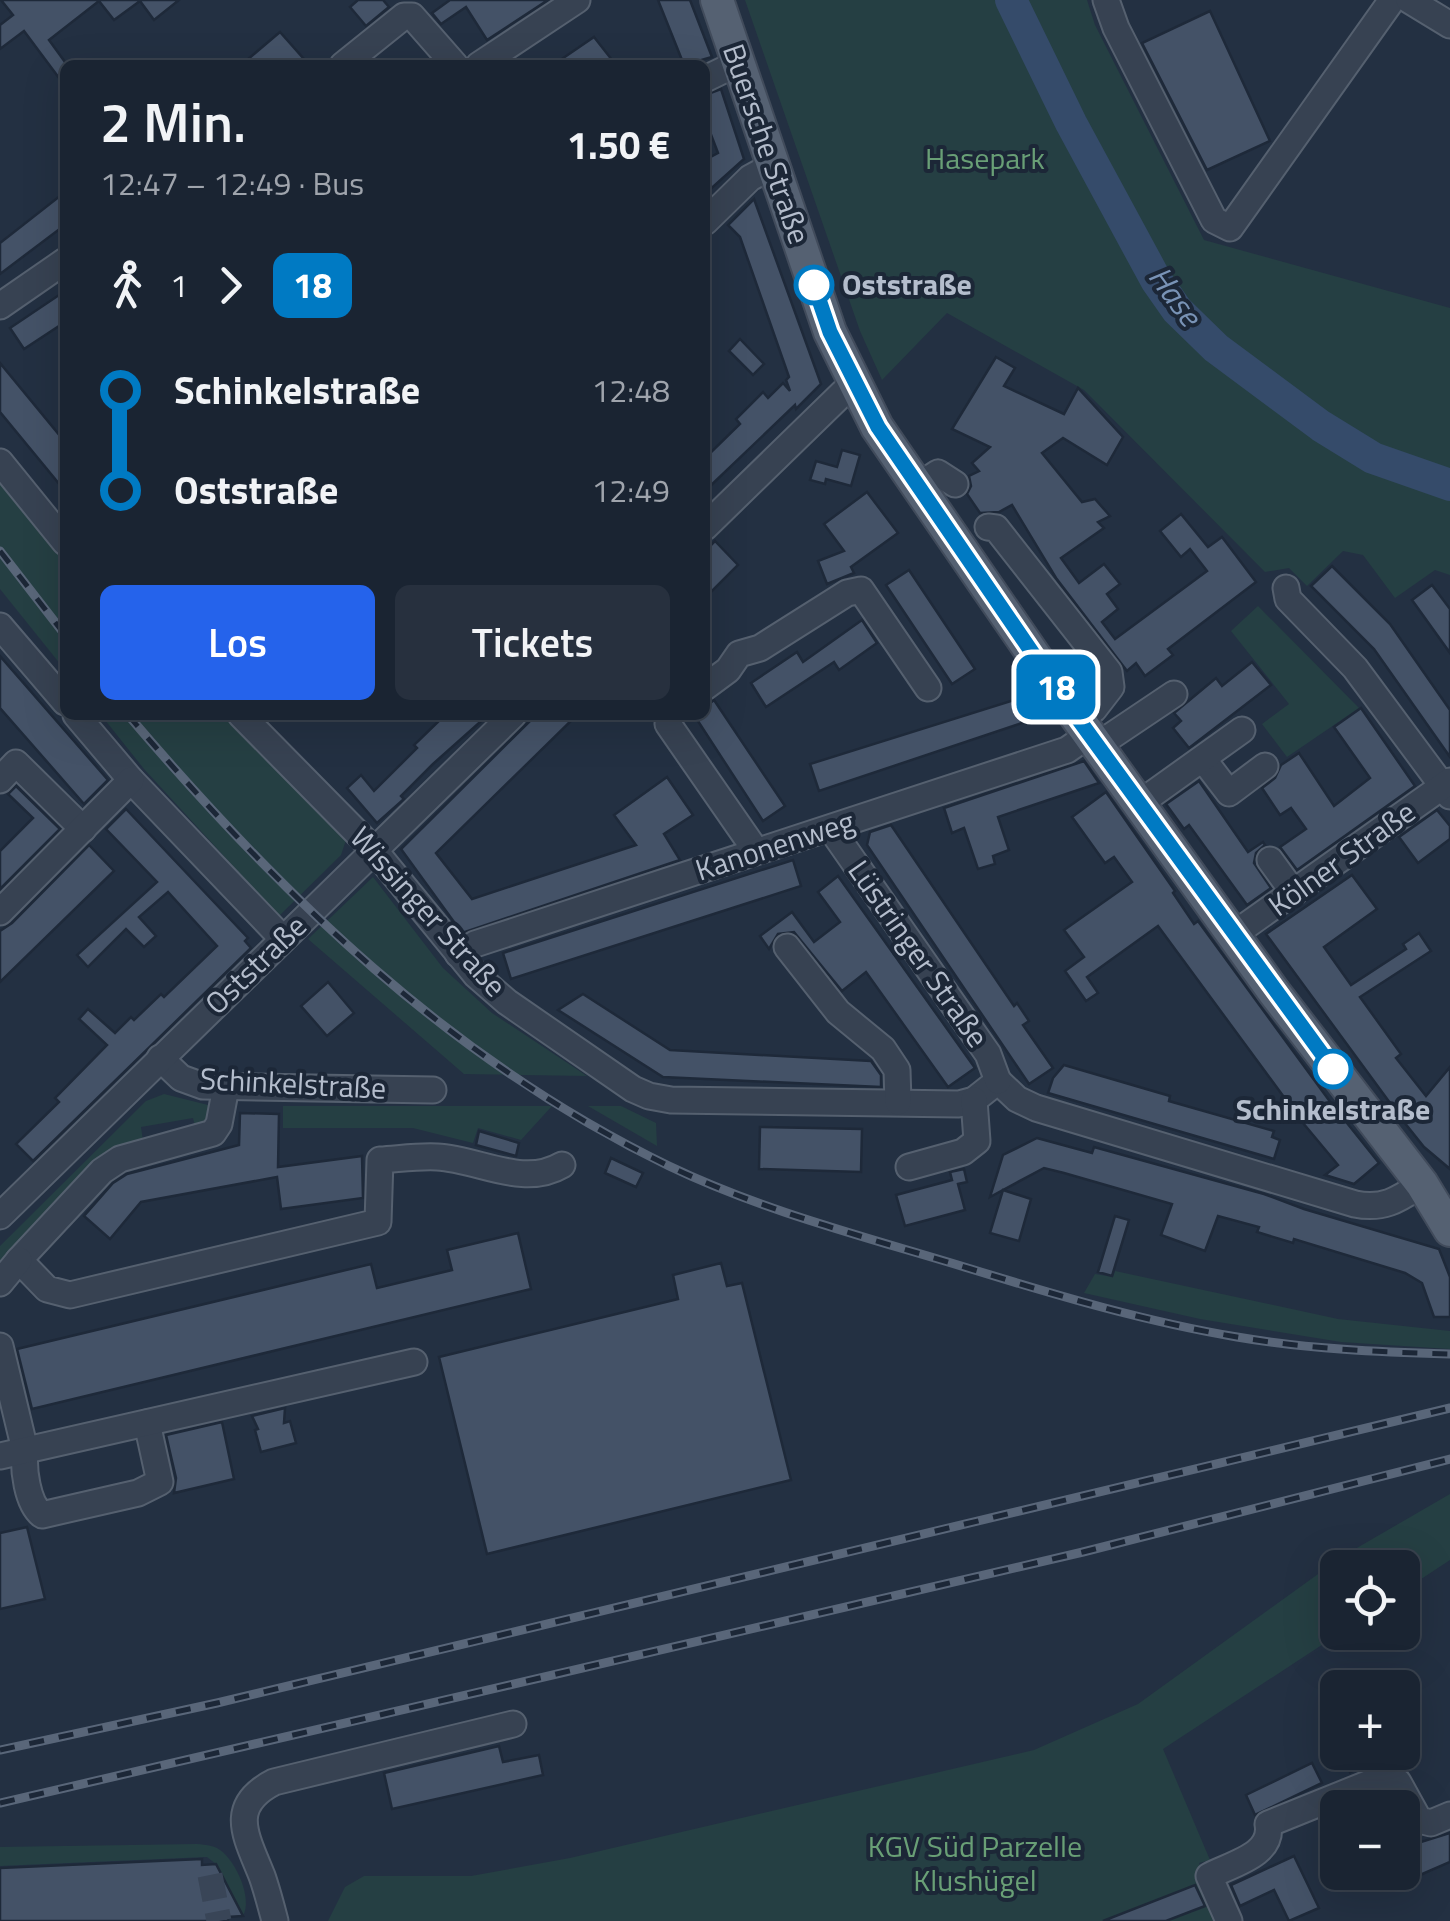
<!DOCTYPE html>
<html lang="de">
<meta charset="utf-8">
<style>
body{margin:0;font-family:"Titillium Web",sans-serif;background:#27303e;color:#f1f3f6;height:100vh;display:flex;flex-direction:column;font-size:38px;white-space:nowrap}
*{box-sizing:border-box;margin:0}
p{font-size:32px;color:#9fa4ac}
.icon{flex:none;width:55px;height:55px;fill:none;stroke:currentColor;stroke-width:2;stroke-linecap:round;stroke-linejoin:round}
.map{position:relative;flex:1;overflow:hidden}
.panel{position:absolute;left:60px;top:60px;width:650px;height:660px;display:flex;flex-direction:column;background:#1a2432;border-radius:15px;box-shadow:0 10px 40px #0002,0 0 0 2px #38414d}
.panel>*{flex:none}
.badge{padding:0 20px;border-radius:15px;font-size:35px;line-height:65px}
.fabs{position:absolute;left:1320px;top:1550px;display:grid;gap:20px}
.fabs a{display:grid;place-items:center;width:100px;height:100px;border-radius:15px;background:#1a2432;box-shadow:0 10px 40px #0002,0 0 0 2px #38414d;font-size:50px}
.map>.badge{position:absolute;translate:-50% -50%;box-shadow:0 0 0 5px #fff}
.legs{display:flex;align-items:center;gap:15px;height:110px;padding:0 40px;font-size:32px}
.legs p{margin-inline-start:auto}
.head{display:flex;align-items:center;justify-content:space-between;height:170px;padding:0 40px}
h1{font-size:55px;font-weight:600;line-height:75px}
.action{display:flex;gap:20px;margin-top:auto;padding:20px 40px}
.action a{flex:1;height:115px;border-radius:15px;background:#2563eb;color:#fff;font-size:40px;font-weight:600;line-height:115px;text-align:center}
.action a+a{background:#27303e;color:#f1f3f6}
ul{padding:0 40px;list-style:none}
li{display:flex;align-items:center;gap:35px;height:100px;font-size:38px}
li i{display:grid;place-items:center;width:15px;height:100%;margin:0 12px;background:currentColor}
li i::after{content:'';width:25px;height:25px;margin:-12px;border:8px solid;border-radius:50%;background:#1a2432}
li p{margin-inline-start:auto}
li:first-child i{background:linear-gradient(#0000 50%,currentColor 0)}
li:last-child i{background:linear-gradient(currentColor 50%,#0000 0)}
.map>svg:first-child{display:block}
.green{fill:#253f43}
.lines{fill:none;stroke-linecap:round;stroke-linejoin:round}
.river{stroke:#354b6a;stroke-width:32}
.building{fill:#445267;stroke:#1e2939;stroke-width:2.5}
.minor-tunnel{stroke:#394557;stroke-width:25;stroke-dasharray:25 12;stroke-linecap:butt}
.minor-casing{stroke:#55606f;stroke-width:29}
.major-casing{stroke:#414b5b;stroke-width:36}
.minor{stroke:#374252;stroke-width:25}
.major{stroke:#556172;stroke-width:32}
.rail-casing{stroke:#596679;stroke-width:9}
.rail{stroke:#1c2737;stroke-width:5;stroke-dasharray:15;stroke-linecap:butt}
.line-1-casing{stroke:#fff;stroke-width:22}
.line-1{stroke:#007ac3;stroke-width:15}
.stop-1-dot{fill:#fff;stroke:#007ac3;stroke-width:5}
.labels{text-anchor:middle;stroke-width:8;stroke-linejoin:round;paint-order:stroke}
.street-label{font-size:30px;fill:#b4bdcc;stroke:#1c2737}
.park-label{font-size:30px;fill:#699f76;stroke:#1c2737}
.stop-label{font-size:30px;font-weight:bold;fill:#b4bdcc;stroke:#1c2737;text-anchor:start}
.water-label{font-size:32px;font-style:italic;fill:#7993b6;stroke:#1c2737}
</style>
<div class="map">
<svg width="1450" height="1921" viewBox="0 0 1450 1921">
<rect width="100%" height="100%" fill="#233042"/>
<g class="green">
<polygon points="745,0 1087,0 1095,25 1204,240 1450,308 1450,575 1435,570 1395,598 1363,555 1343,551 1307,586 1289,568 1265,572 1084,390 947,313 882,380 860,331"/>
<polygon points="0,479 65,560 65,670 0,589"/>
<polygon points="1258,606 1359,708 1287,757 1262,724 1289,704 1231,631"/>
<polygon points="101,715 226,715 346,840 341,855 279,916 144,769"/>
<polygon points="373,877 443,968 492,1013 587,1076 464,1074 308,939"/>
<polygon points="164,1094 212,1106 208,1125 196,1130 193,1118 141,1127 143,1141 0,1269 0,1246 146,1101"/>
<polygon points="283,1106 552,1106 521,1140 478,1128 473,1143 413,1128 283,1128"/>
<polygon points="588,1106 621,1106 656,1123 657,1146"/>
<polygon points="1115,1271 1338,1319 1450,1331 1450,1349 1341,1342 1200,1319 1084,1293 1095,1274 1113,1277"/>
<polygon points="1450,1494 1450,1560 1403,1591 1402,1568 1338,1568 1340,1633 1163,1749 1210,1860 1199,1863 1222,1921 328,1921 345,1887 364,1876 471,1876 570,1858 1034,1750 1138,1704 1343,1556"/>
<path d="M197 1844C206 1845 213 1845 220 1850 236 1861 253 1899 243 1916L216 1864 207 1857 0 1866V1847Z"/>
</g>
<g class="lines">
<polyline class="river" points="1011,0 1071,123 1156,280 1177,310 1216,348 1321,426 1373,458 1450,485"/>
</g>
<g class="building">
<polygon points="1,0 179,0 154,20 140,1 114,20 99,1 49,40 65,62 65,86 24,31 0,49 0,25 13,15"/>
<polygon points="358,0 383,0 389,7 366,26 350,7"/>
<polygon points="450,0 548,0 487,40 466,7 441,24 432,13"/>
<polygon points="658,0 690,0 712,57 684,65"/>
<polygon points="1210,11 1270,141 1207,170 1142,43"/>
<polygon points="280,32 303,58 295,65 241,65"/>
<polygon points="594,37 616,65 553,65"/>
<polygon points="721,89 744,159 705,194 705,160 718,153 705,119 705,95"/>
<polygon points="65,192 65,225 0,274 0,243"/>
<polygon points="754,199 821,384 796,409 795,405 705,491 705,458 740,424 736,419 763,392 768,398 783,383 790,391 786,380 789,377 740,237 728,225"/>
<polygon points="65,291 65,322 24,349 10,328"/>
<polygon points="740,339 764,364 753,375 729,351"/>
<polygon points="996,357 1015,368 1004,386 1064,414 1078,388 1123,437 1107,465 1063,438 1042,453 1082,502 1095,499 1110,516 1098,522 1104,528 1061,558 1079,583 1104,564 1120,584 1107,594 1118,609 1102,622 1115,639 1207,571 1190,549 1181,557 1160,531 1181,514 1208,547 1222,537 1256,582 1168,649 1173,655 1145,676 1136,663 1127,671 1056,578 1012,505 999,512 980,513 967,494 971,486 969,476 979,471 972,463 990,447 952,429"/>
<polygon points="0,363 65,442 65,491 0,412"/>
<polygon points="842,450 860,455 851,486 826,479 825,484 810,480 816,461 837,467"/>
<polygon points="867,492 898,533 851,567 854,573 827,584 818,561 844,551 824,524"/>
<polygon points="715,541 738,565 705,598 705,551"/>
<polygon points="1332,566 1390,624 1450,710 1450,757 1374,649 1311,586"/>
<polygon points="909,570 975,669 952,684 886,585"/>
<polygon points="1432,585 1450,609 1450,653 1412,600"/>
<polygon points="862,620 877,643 839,670 834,662 766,707 751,683 797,652 803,662"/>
<polygon points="0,656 108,780 84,804 0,708"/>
<polygon points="1252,662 1271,685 1189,748 1173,728 1181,721 1174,713 1216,678 1222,686"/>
<polygon points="714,700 785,806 763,821 694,715 705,715 705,707"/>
<polygon points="1014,700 1022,723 819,791 810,764"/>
<polygon points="1361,708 1415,786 1297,870 1280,847 1306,829 1291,808 1280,815 1262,788 1275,778 1281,765 1299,753 1334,806 1370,778 1334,727"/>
<polygon points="445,715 488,715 433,764 401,796 404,799 377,823 347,788 361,775 374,791 417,748 414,745"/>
<polygon points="536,715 577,715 436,853 472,899 636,845 614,815 667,777 693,815 664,834 680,860 462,933 401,849"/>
<polygon points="1084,761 1099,783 998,817 1009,850 993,856 995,864 978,869 964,828 952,833 944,808"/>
<polygon points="1199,781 1248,852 1263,842 1265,845 1256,853 1254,863 1271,888 1247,905 1189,825 1184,829 1166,804"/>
<polygon points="16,786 60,829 0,889 0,851 33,818 8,794"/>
<polygon points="1106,792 1175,891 1173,893 1194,924 1198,921 1331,1103 1379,1163 1354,1184 1325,1175 1338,1165 1303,1123 1158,926 1087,977 1098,993 1086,1001 1065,971 1084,957 1064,930 1132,882 1114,857 1105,863 1072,817"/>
<polygon points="126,809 248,938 245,941 251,948 33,1161 16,1144 59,1102 55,1098 107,1045 79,1019 88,1009 115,1033 131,1017 134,1020 161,994 164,997 217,946 168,892 139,917 156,936 144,947 126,929 88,967 77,955 157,882 106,829"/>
<polygon points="1437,810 1450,826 1450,839 1418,863 1399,837"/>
<polygon points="891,825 1014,1006 1017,1003 1029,1021 1023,1025 1053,1068 1029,1084 867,845 870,832"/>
<polygon points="89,845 114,871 0,982 0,931 12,923"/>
<polygon points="793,860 801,886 511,979 503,953"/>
<polygon points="1352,875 1377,909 1324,947 1351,985 1406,949 1403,944 1419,933 1431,951 1360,997 1401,1054 1396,1058 1426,1096 1450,1067 1450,1169 1424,1147 1404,1122 1266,934"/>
<polygon points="838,876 975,1068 948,1087 866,972 842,991 794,932 778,934 769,949 760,936 792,912 814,942 840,922 818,892"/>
<polygon points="328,982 354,1013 327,1036 301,1006"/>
<polygon points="583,994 670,1050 871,1061 881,1075 881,1087 663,1077 558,1010"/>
<polygon points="1064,1065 1170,1096 1169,1101 1274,1131 1272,1137 1280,1140 1274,1159 1048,1093 1053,1078"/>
<polygon points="240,1113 279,1114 278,1167 362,1156 363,1198 281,1209 277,1177 141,1202 110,1239 84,1216 113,1183 127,1174 239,1145"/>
<polygon points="760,1127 862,1129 861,1172 759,1169"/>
<polygon points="479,1131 519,1143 516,1156 476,1145"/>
<polygon points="1037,1138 1092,1153 1094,1147 1264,1194 1304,1209 1439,1249 1450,1277 1450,1317 1434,1317 1422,1283 1405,1273 1294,1239 1293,1243 1257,1232 1259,1227 1218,1216 1205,1251 1161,1235 1172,1204 1064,1173 1044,1168 990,1197 1003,1155"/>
<polygon points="611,1158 643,1173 636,1187 605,1173"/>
<polygon points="964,1169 967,1182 958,1184 965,1210 905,1226 896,1195 952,1180 950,1172"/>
<polygon points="1003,1190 1031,1199 1019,1241 990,1233"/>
<polygon points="1115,1216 1129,1220 1112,1276 1098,1272"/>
<polygon points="518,1233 531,1289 32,1409 17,1349 371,1264 377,1288 452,1270 447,1250"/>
<polygon points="721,1263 727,1286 742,1283 791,1480 487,1554 439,1357 678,1299 673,1275"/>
<polygon points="285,1408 284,1423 290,1421 296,1443 261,1452 255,1430 258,1429 252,1416"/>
<polygon points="222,1422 234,1479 174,1493 176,1478 166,1435"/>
<polygon points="27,1527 45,1599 0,1609 0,1533"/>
<polygon points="499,1746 503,1762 539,1755 543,1775 392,1809 384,1773"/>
<polygon points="1342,1752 1396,1752 1397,1753 1350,1772"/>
<polygon points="1312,1763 1322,1783 1255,1815 1246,1795"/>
<polygon points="1450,1833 1450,1862 1420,1875 1408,1846"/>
<polygon points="1294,1856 1319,1908 1289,1921 1274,1890 1240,1906 1231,1885"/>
<polygon points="202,1859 202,1865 216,1864 243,1916 228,1917 228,1921 0,1921 0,1868"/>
<polygon points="1195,1885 1205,1906 1166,1921 1103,1921"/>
</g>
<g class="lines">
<polyline class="minor-tunnel" points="210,1875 219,1921"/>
<g class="minor-casing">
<g id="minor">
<polyline points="1106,0 1116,28 1214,220 1230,228 1392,0"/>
<polyline points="1409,0 1450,25"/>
<polyline points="343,65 404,16 412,16 455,65"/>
<polyline points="479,65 577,0"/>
<polyline points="705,79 738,63"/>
<polyline points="705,222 750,178 772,166"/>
<polyline points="0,306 65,261"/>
<polyline points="0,462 65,542"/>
<polyline points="918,486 938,473 955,484"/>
<polyline points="705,527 853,383"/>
<polyline points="988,527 996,528 1109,672 1111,687 1094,709 1080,720"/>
<polyline points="1286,588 1288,599 1355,668 1450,796"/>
<polyline points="0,626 65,702"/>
<polyline points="705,687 728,670 739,654 760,648 847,593 861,590 928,688"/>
<polyline points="76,715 131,780 283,939"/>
<path d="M241 715 374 850 476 975 507 1002 633 1089 649 1096 671 1100 959 1104 974 1100 998 1081 1017 1099 1036 1108 1355 1204C1384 1210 1399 1199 1422 1184"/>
<polyline points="670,715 668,724 756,851"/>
<polyline points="1098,745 1174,694"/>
<polyline points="1203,759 1229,793 1265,766"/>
<polyline points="0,780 16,763 83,829"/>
<polyline points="1140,803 1242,730"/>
<polyline points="831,829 988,1054 998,1081"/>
<polyline points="1270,860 1294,893"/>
<polyline points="0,912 131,780"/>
<polyline points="1233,935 1450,781"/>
<polyline points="787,947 838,1012 883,1049 897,1070 898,1102"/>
<polyline points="458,954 475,944 1067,750 1090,734"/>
<polyline points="160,1058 181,1078 203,1086 433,1090"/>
<path d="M226 1087 219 1124 213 1133 120 1159 102 1171 19 1260 47 1289 70 1295 378 1222 380 1160C398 1159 418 1156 437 1157 479 1159 523 1188 562 1165"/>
<polyline points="909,1167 963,1152 977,1141 974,1100"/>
<polyline points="0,1216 513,715"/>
<polyline points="0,1283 19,1260"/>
<path d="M0 1346 25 1450C23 1469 27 1503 42 1515L138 1493 160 1482 147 1423"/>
<polyline points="0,1456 414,1362"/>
<path d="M275 1921C271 1906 267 1890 262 1876 246 1836 227 1806 274 1782L513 1724"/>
<path d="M1229 1921 1209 1876C1232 1864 1274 1855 1268 1824L1387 1776 1398 1782 1419 1820 1431 1823 1450 1815"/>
</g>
</g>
<g class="major-casing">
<polyline id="major" points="717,0 830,332 877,427 1068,705 1274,992 1422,1184 1450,1230"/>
</g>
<use href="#minor" class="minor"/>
<use href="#major" class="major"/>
<g class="rail-casing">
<g id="rail">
<polyline points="0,551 65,635"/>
<path d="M128 715C282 896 451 1061 669 1166 765 1212 870 1238 971 1269 1059 1296 1147 1322 1237 1337 1308 1349 1379 1352 1450 1354"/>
<polyline points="0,1750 217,1703 1450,1408"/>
<polyline points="0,1803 1083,1552 1450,1459"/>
</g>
</g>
<use href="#rail" class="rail"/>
</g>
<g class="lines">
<g class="line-1-casing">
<polyline id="line-1" points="814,285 830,332 878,427 1068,705 1333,1069"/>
</g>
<use href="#line-1" class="line-1"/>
</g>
<g class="stop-1-dot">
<circle cx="814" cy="285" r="18"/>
<circle cx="1333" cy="1069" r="18"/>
</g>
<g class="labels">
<g class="street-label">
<text transform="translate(766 144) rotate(71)" y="10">Buersche Straße</text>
<text transform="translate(775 846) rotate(-18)" y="10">Kanonenweg</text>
<text transform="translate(1342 859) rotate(-36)" y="10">Kölner Straße</text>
<text transform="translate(428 912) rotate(48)" y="10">Wissinger Straße</text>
<text transform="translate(918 954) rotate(55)" y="10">Lüstringer Straße</text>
<text transform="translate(256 965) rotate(-44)" y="10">Oststraße</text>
<text transform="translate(293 1084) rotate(3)" y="10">Schinkelstraße</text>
</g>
<g class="park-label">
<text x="985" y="169">Hasepark</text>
<text x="975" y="1857">KGV Süd Parzelle<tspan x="975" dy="34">Klushügel</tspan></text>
</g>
<g class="stop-label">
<text x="842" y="295">Oststraße</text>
<text x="1333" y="1120" text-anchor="middle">Schinkelstraße</text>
</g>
<g class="water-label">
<text transform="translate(1175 296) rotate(54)" y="11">Hase</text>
</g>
</g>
</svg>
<div class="fabs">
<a><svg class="icon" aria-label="locate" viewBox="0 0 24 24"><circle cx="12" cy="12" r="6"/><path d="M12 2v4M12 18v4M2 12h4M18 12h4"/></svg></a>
<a>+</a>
<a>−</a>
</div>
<b class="badge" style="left:1056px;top:687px;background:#007ac3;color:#fff">18</b>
<section class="panel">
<div class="head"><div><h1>2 Min.</h1><p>12:47 – 12:49 · Bus</p></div><b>1.50 €</b></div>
<div class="legs"><svg class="icon" aria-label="walk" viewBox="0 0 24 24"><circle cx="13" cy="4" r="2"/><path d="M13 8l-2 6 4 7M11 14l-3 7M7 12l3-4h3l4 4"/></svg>1<svg class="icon" aria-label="forward" viewBox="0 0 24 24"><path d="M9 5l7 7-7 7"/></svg><b class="badge" style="background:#007ac3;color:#fff">18</b></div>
<ul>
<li><i style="color:#007ac3"></i><b>Schinkelstraße</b><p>12:48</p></li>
<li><i style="color:#007ac3"></i><b>Oststraße</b><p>12:49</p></li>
</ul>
<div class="action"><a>Los</a><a>Tickets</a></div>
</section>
</div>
